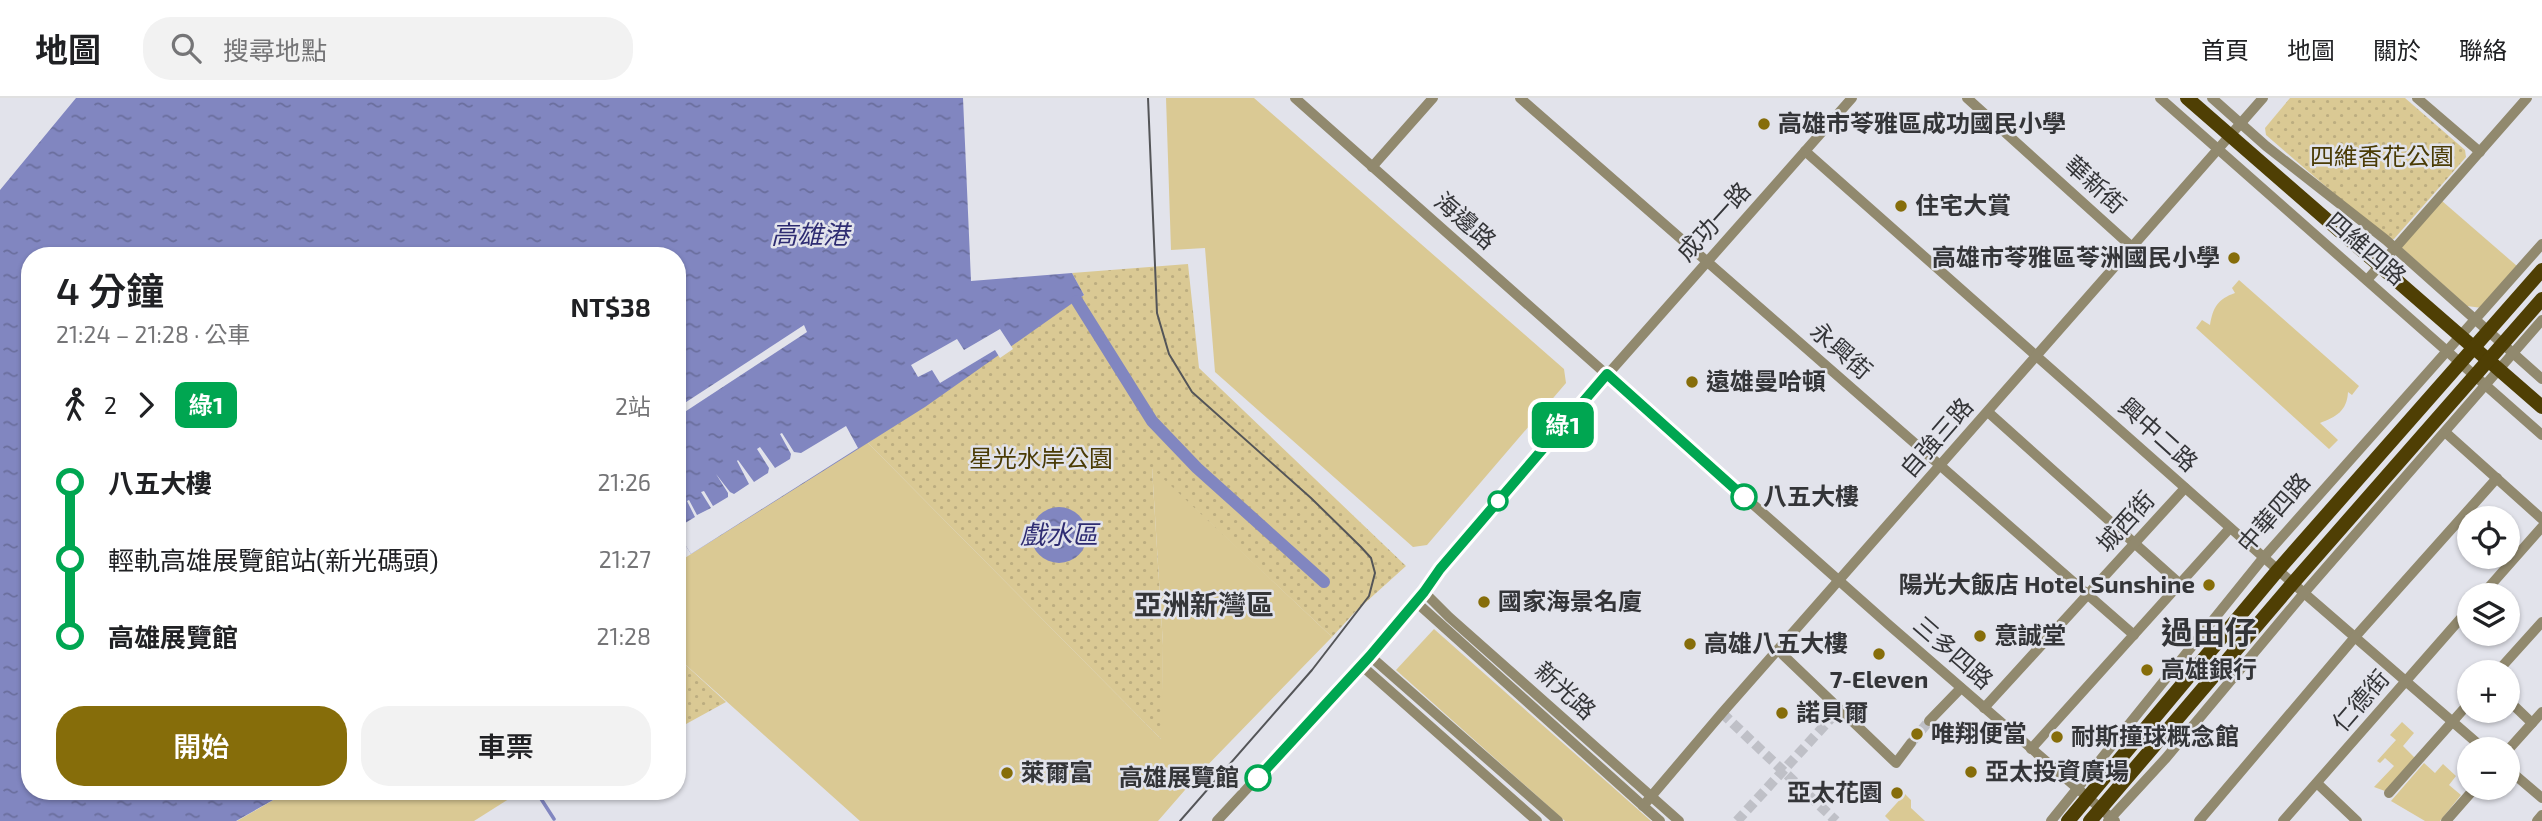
<!DOCTYPE html>
<html lang="zh-TW">
<meta charset="utf-8">
<style>
body{margin:0;font-family:"Exo 2","Noto Sans TC",sans-serif;background:#f2f2f2;color:#202124;height:100vh;display:flex;flex-direction:column;font-size:26px;white-space:nowrap}
*{box-sizing:border-box;margin:0}
p{font-size:23px;color:#757577}
.icon{flex:none;width:38px;height:38px;fill:none;stroke:currentColor;stroke-width:2;stroke-linecap:round;stroke-linejoin:round}
.map{position:relative;flex:1;overflow:hidden}
.details{position:absolute;left:21px;top:149px;width:665px;height:553px;display:flex;flex-direction:column;background:#fff;border-radius:28px;box-shadow:0 2px 5px #0004}
.details>*{flex:none}
.badge{padding:0 14px;border-radius:10px;font-size:24px;line-height:46px}
.fabs{position:absolute;left:2457px;top:408px;display:grid;gap:14px}
.fabs a{display:grid;place-items:center;width:63px;height:63px;border-radius:50%;background:#fff;box-shadow:0 2px 5px #0004;font-size:35px}
.map>.badge{position:absolute;translate:-50% -50%;box-shadow:0 0 0 4px #fff}
.legs{display:flex;align-items:center;gap:10px;height:77px;padding:0 35px;font-size:23px}
.legs p{margin-inline-start:auto}
.head{display:flex;align-items:center;justify-content:space-between;height:119px;padding:0 35px}
h1{font-size:38px;font-weight:600;line-height:52px}
.button{display:flex;gap:14px;margin-top:auto;padding:14px 35px}
.button a{flex:1;height:80px;border-radius:28px;background:#866d0a;color:#fff;font-size:28px;font-weight:600;line-height:80px;text-align:center}
.button a+a{background:#f2f2f2;color:#202124}
ul{padding:0 35px;list-style:none}
li{display:flex;align-items:center;gap:24px;height:77px;font-size:26px}
li i{display:grid;place-items:center;width:10px;height:100%;margin:0 9px;background:currentColor}
li i::after{content:'';width:18px;height:18px;margin:-9px;border:5px solid;border-radius:50%;background:#fff}
li p{margin-inline-start:auto}
li:first-child i{background:linear-gradient(#0000 50%,currentColor 0)}
li:last-child i{background:linear-gradient(currentColor 50%,#0000 0)}
header{display:flex;align-items:center;gap:42px;box-sizing:border-box;height:98px;padding:0 35px;background:#fff;border-bottom:2px solid #e0e0e0}
header strong{font-size:33px}
nav{display:flex;gap:38px;margin-inline-start:auto;font-size:24px}
.search{width:490px;height:63px;background:#f2f2f2;display:flex;align-items:center;gap:18px;box-sizing:border-box;padding:0 24px;border-radius:28px;color:#757577;font-size:26px}
.map>svg:first-child{display:block}
.green{fill:#dac994}
.park{fill:url(#park-dots)}
.water{fill:url(#water-ripples)}
.pier{fill:#e2e3eb}
.lines{fill:none;stroke-linecap:round;stroke-linejoin:round}
.stream{stroke:#8186c0;stroke-width:3.5}
.canal{stroke:#8186c0;stroke-width:12}
.minor-tunnel{stroke:#bfc0c7;stroke-width:10;stroke-dasharray:10 5;stroke-linecap:butt}
.minor{stroke:#91896e;stroke-width:10}
.major{stroke:#4f3f04;stroke-width:14}
.tram{stroke:#545558;stroke-width:2}
.line-1-casing{stroke:#fff;stroke-width:16}
.line-1{stroke:#00a651;stroke-width:10}
.poi-dot{fill:#866d0a;stroke:#e2e3eb;stroke-width:2.5}
.stop-1-dot{fill:#fff;stroke:#00a651;stroke-width:3.5}
.labels{text-anchor:middle;stroke-width:5;stroke-linejoin:round;paint-order:stroke}
.poi-label{font-size:24px;font-weight:bold;fill:#343538;stroke:#e2e3eb;text-anchor:start}
.park-label{font-size:24px;fill:#4a3b05;stroke:#e2e3eb}
.street-label{font-size:24px;fill:#343538;stroke:#e2e3eb}
.stop-label{font-size:24px;font-weight:bold;fill:#343538;stroke:#e2e3eb;text-anchor:start}
.water-label{font-size:26px;font-style:italic;fill:#2e2c72;stroke:#e2e3eb}
.quarter-label{font-size:28px;font-weight:bold;fill:#343538;stroke:#e2e3eb}
.district-label{font-size:32px;font-weight:bold;fill:#343538;stroke:#e2e3eb}
</style>
<header>
<strong>地圖</strong>
<div class="search"><svg class="icon" aria-label="search" viewBox="0 0 24 24"><circle cx="10" cy="10" r="6"/><path d="M15 15l6 6"/></svg>搜尋地點</div>
<nav><a>首頁</a><a>地圖</a><a>關於</a><a>聯絡</a></nav>
</header>
<div class="map">
<svg width="2542" height="723" viewBox="0 0 2542 723">
<defs>
<pattern id="park-dots" width="8" height="8" patternUnits="userSpaceOnUse" patternTransform="scale(1.75)"><rect width="8" height="8" fill="#dac994"/><path d="M2 2h.1M6 6h.1" fill="none" stroke="#bcad80" stroke-width="1.8" stroke-linecap="round"/></pattern>
<pattern id="water-ripples" width="26" height="14" patternUnits="userSpaceOnUse" patternTransform="scale(1.75)"><rect width="26" height="14" fill="#8186c0"/><path d="M2 4q2-2 4 0t4 0M15 11q2-2 4 0t4 0" fill="none" stroke="#6a6e9d"/></pattern>
</defs>
<rect width="100%" height="100%" fill="#e2e3eb"/>
<g class="green">
<polygon points="1166,0 1254,0 1564,271 1566,285 1427,447 1413,449 1215,274 1205,150 1171,152"/>
<polygon points="2442,103 2517,168 2482,210 2467,208 2401,149"/>
<path d="M2239 182 2359 288 2352 297 2348 294C2347 313 2336 319 2320 325L2338 342 2329 351 2196 230 2202 222 2210 227C2213 209 2218 201 2235 195L2232 190Z"/>
<polygon points="867,344 1161,641 1163,547 1152,369 1332,539 1198,677 1158,723 860,723 677,559 677,465"/>
<polygon points="1434,531 1651,723 1565,723 1396,572"/>
<polygon points="2402,624 2414,635 2403,648 2415,660 2385,693 2374,689 2394,668 2385,660 2380,665 2377,663 2396,642 2390,637"/>
<polygon points="2424,665 2435,675 2443,666 2456,678 2449,687 2461,697 2440,723 2425,723 2391,703"/>
<polygon points="289,693 520,693 520,694 474,723 237,723"/>
<polygon points="1905,696 1911,702 1911,710 1925,723 1890,723 1885,718"/>
</g>
<g class="park">
<polygon points="2290,0 2405,0 2465,52 2466,59 2394,141 2388,142 2266,37 2265,30"/>
<polygon points="1188,166 1199,270 1406,468 1355,514 1332,539 1152,370 1163,547 1162,642 867,344 1084,197 1072,175"/>
<polygon points="677,559 726,604 677,631"/>
</g>
<g class="water">
<polygon points="76,0 963,0 971,183 1072,175 1084,197 925,309 691,456 677,434 677,158 30,158 30,693 289,693 236,723 0,723 0,92"/>
<circle cx="1059" cy="437" r="28"/>
</g>
<g class="pier">
<polygon points="804,227 807,234 677,319 677,310"/>
<polygon points="1000,231 1013,251 1000,260 995,252 940,285 932,272 918,279 911,267 957,241 964,252"/>
<polygon points="846,328 858,350 691,456 677,434 677,421 682,427 695,419 687,403 689,402 697,417 711,410 701,394 704,393 713,408 728,399 728,395 716,376 730,394 734,396 749,386 737,363 738,362 754,384 768,375 769,370 757,351 760,349 775,370 790,361 791,356 780,336 782,335 794,354 801,355"/>
</g>
<g class="lines">
<polyline class="stream" points="536,693 554,721"/>
<polyline class="canal" points="1077,203 1152,323 1197,370 1324,484"/>
<g class="minor-tunnel">
<polyline points="1722,615 1836,723"/>
<polyline points="1911,645 1929,623"/>
<polyline points="1737,723 1835,616"/>
</g>
<g class="minor">
<polyline points="1295,0 1889,527 2115,723"/>
<polyline points="1520,0 2134,537"/>
<polyline points="1967,0 2132,149"/>
<polyline points="2160,0 2542,337"/>
<polyline points="2212,0 2266,48 2386,142 2542,281"/>
<polyline points="2417,0 2480,54"/>
<polyline points="1805,53 2304,495 2484,651"/>
<polyline points="1372,69 1433,0"/>
<polyline points="2367,182 2527,0"/>
<polyline points="1988,314 2180,486"/>
<polyline points="2445,334 2542,421"/>
<polyline points="1424,494 1449,519 1679,723"/>
<polyline points="2482,497 2542,429"/>
<polyline points="1416,504 1660,723"/>
<polyline points="1778,552 1896,665 1911,645"/>
<polyline points="1370,558 1558,723"/>
<polyline points="1361,567 1537,723"/>
<polyline points="2497,574 2542,524"/>
<polyline points="2508,602 2532,625"/>
<polyline points="1984,610 2185,390"/>
<polyline points="1929,623 1961,590"/>
<polyline points="2031,651 2230,430"/>
<polyline points="2508,652 2542,614"/>
<polyline points="2508,671 2542,700"/>
<polyline points="2317,685 2357,723"/>
<polyline points="2389,695 2469,605"/>
<polyline points="1643,708 1722,615 2263,0"/>
<polyline points="1217,723 1370,558 1416,504 1440,471 1585,302 1852,0"/>
<polyline points="2051,723 2264,459 2542,146"/>
<polyline points="2108,723 2166,660 2304,495 2542,222"/>
<polyline points="2199,723 2355,539 2497,380"/>
<polyline points="2283,723 2469,511"/>
<polyline points="2446,723 2475,690"/>
<polyline points="2537,723 2542,717"/>
</g>
<g class="major">
<polyline points="2187,0 2542,309"/>
<polyline points="2068,723 2278,472 2542,172"/>
<polyline points="2090,723 2293,485 2542,201"/>
</g>
<polyline class="tram" points="1148,0 1157,215 1169,256 1192,294 1311,400 1361,449 1371,460 1375,475 1369,498 1312,572 1180,723"/>
</g>
<g class="lines">
<g class="line-1-casing">
<polyline id="line-1" points="1258,680 1370,558 1424,494 1440,471 1607,276 1744,399"/>
</g>
<use href="#line-1" class="line-1"/>
</g>
<g class="poi-dot">
<circle cx="1764" cy="26" r="7"/>
<circle cx="1901" cy="108" r="7"/>
<circle cx="2234" cy="160" r="7"/>
<circle cx="1692" cy="284" r="7"/>
<circle cx="2209" cy="487" r="7"/>
<circle cx="1484" cy="504" r="7"/>
<circle cx="1980" cy="538" r="7"/>
<circle cx="1690" cy="546" r="7"/>
<circle cx="1879" cy="556" r="7"/>
<circle cx="2147" cy="572" r="7"/>
<circle cx="1782" cy="615" r="7"/>
<circle cx="1917" cy="636" r="7"/>
<circle cx="2057" cy="639" r="7"/>
<circle cx="1971" cy="674" r="7"/>
<circle cx="1007" cy="675" r="7"/>
<circle cx="1897" cy="695" r="7"/>
</g>
<g class="stop-1-dot">
<circle cx="1744" cy="399" r="12"/>
<circle cx="1498" cy="403" r="9"/>
<circle cx="1258" cy="680" r="12"/>
</g>
<g class="labels">
<g class="poi-label">
<text x="1778" y="34">高雄市苓雅區成功國民小學</text>
<text x="1915" y="116">住宅大賞</text>
<text x="2220" y="168" text-anchor="end">高雄市苓雅區苓洲國民小學</text>
<text x="1706" y="292">遠雄曼哈頓</text>
<text x="2195" y="495" text-anchor="end">陽光大飯店 Hotel Sunshine</text>
<text x="1498" y="512">國家海景名廈</text>
<text x="1994" y="546">意誠堂</text>
<text x="1704" y="554">高雄八五大樓</text>
<text x="2161" y="580">高雄銀行</text>
<text x="1879" y="590" text-anchor="middle">7-Eleven</text>
<text x="1796" y="623">諾貝爾</text>
<text x="1931" y="644">唯翔便當</text>
<text x="2071" y="647">耐斯撞球概念館</text>
<text x="1985" y="682">亞太投資廣場</text>
<text x="1021" y="683">萊爾富</text>
<text x="1883" y="703" text-anchor="end">亞太花園</text>
</g>
<g class="park-label">
<text x="2382" y="67">四維香花公園</text>
<text x="1041" y="369">星光水岸公園</text>
</g>
<g class="street-label">
<text transform="translate(2095 87) rotate(42)" y="8">華新街</text>
<text transform="translate(1465 123) rotate(41)" y="8">海邊路</text>
<text transform="translate(1714 124) rotate(-48)" y="8">成功一路</text>
<text transform="translate(2366 151) rotate(41)" y="8">四維四路</text>
<text transform="translate(1841 253) rotate(41)" y="8">永興街</text>
<text transform="translate(2158 337) rotate(42)" y="8">興中二路</text>
<text transform="translate(1937 340) rotate(-49)" y="8">自強三路</text>
<text transform="translate(2274 415) rotate(-49)" y="8">中華四路</text>
<text transform="translate(2126 424) rotate(-48)" y="8">城西街</text>
<text transform="translate(1953 555) rotate(41)" y="8">三多四路</text>
<text transform="translate(1565 593) rotate(42)" y="8">新光路</text>
<text transform="translate(2361 603) rotate(-49)" y="8">仁德街</text>
</g>
<g class="stop-label">
<text x="1763" y="407">八五大樓</text>
<text x="1239" y="688" text-anchor="end">高雄展覽館</text>
</g>
<g class="water-label">
<text x="810" y="146">高雄港</text>
<text x="1059" y="446">戲水區</text>
</g>
<g class="quarter-label">
<text x="1204" y="517">亞洲新灣區</text>
</g>
<g class="district-label">
<text x="2209" y="546">過田仔</text>
</g>
</g>
</svg>
<div class="fabs">
<a><svg class="icon" aria-label="locate" viewBox="0 0 24 24"><circle cx="12" cy="12" r="6"/><path d="M12 2v4M12 18v4M2 12h4M18 12h4"/></svg></a>
<a><svg class="icon" aria-label="layers" viewBox="0 0 24 24"><path d="M12 4l9 5-9 5-9-5zM3 14l9 5 9-5"/></svg></a>
<a>+</a>
<a>−</a>
</div>
<b class="badge" style="left:1563px;top:327px;background:#00a651;color:#fff">綠1</b>
<section class="details">
<div class="head"><div><h1>4 分鐘</h1><p>21:24 – 21:28 · 公車</p></div><b>NT$38</b></div>
<div class="legs"><svg class="icon" aria-label="walk" viewBox="0 0 24 24"><circle cx="13" cy="4" r="2"/><path d="M13 8l-2 6 4 7M11 14l-3 7M7 12l3-4h3l4 4"/></svg>2<svg class="icon" aria-label="forward" viewBox="0 0 24 24"><path d="M9 5l7 7-7 7"/></svg><b class="badge" style="background:#00a651;color:#fff">綠1</b><p>2站</p></div>
<ul>
<li><i style="color:#00a651"></i><b>八五大樓</b><p>21:26</p></li>
<li><i style="color:#00a651"></i><span>輕軌高雄展覽館站(新光碼頭)</span><p>21:27</p></li>
<li><i style="color:#00a651"></i><b>高雄展覽館</b><p>21:28</p></li>
</ul>
<div class="button"><a>開始</a><a>車票</a></div>
</section>
</div>
